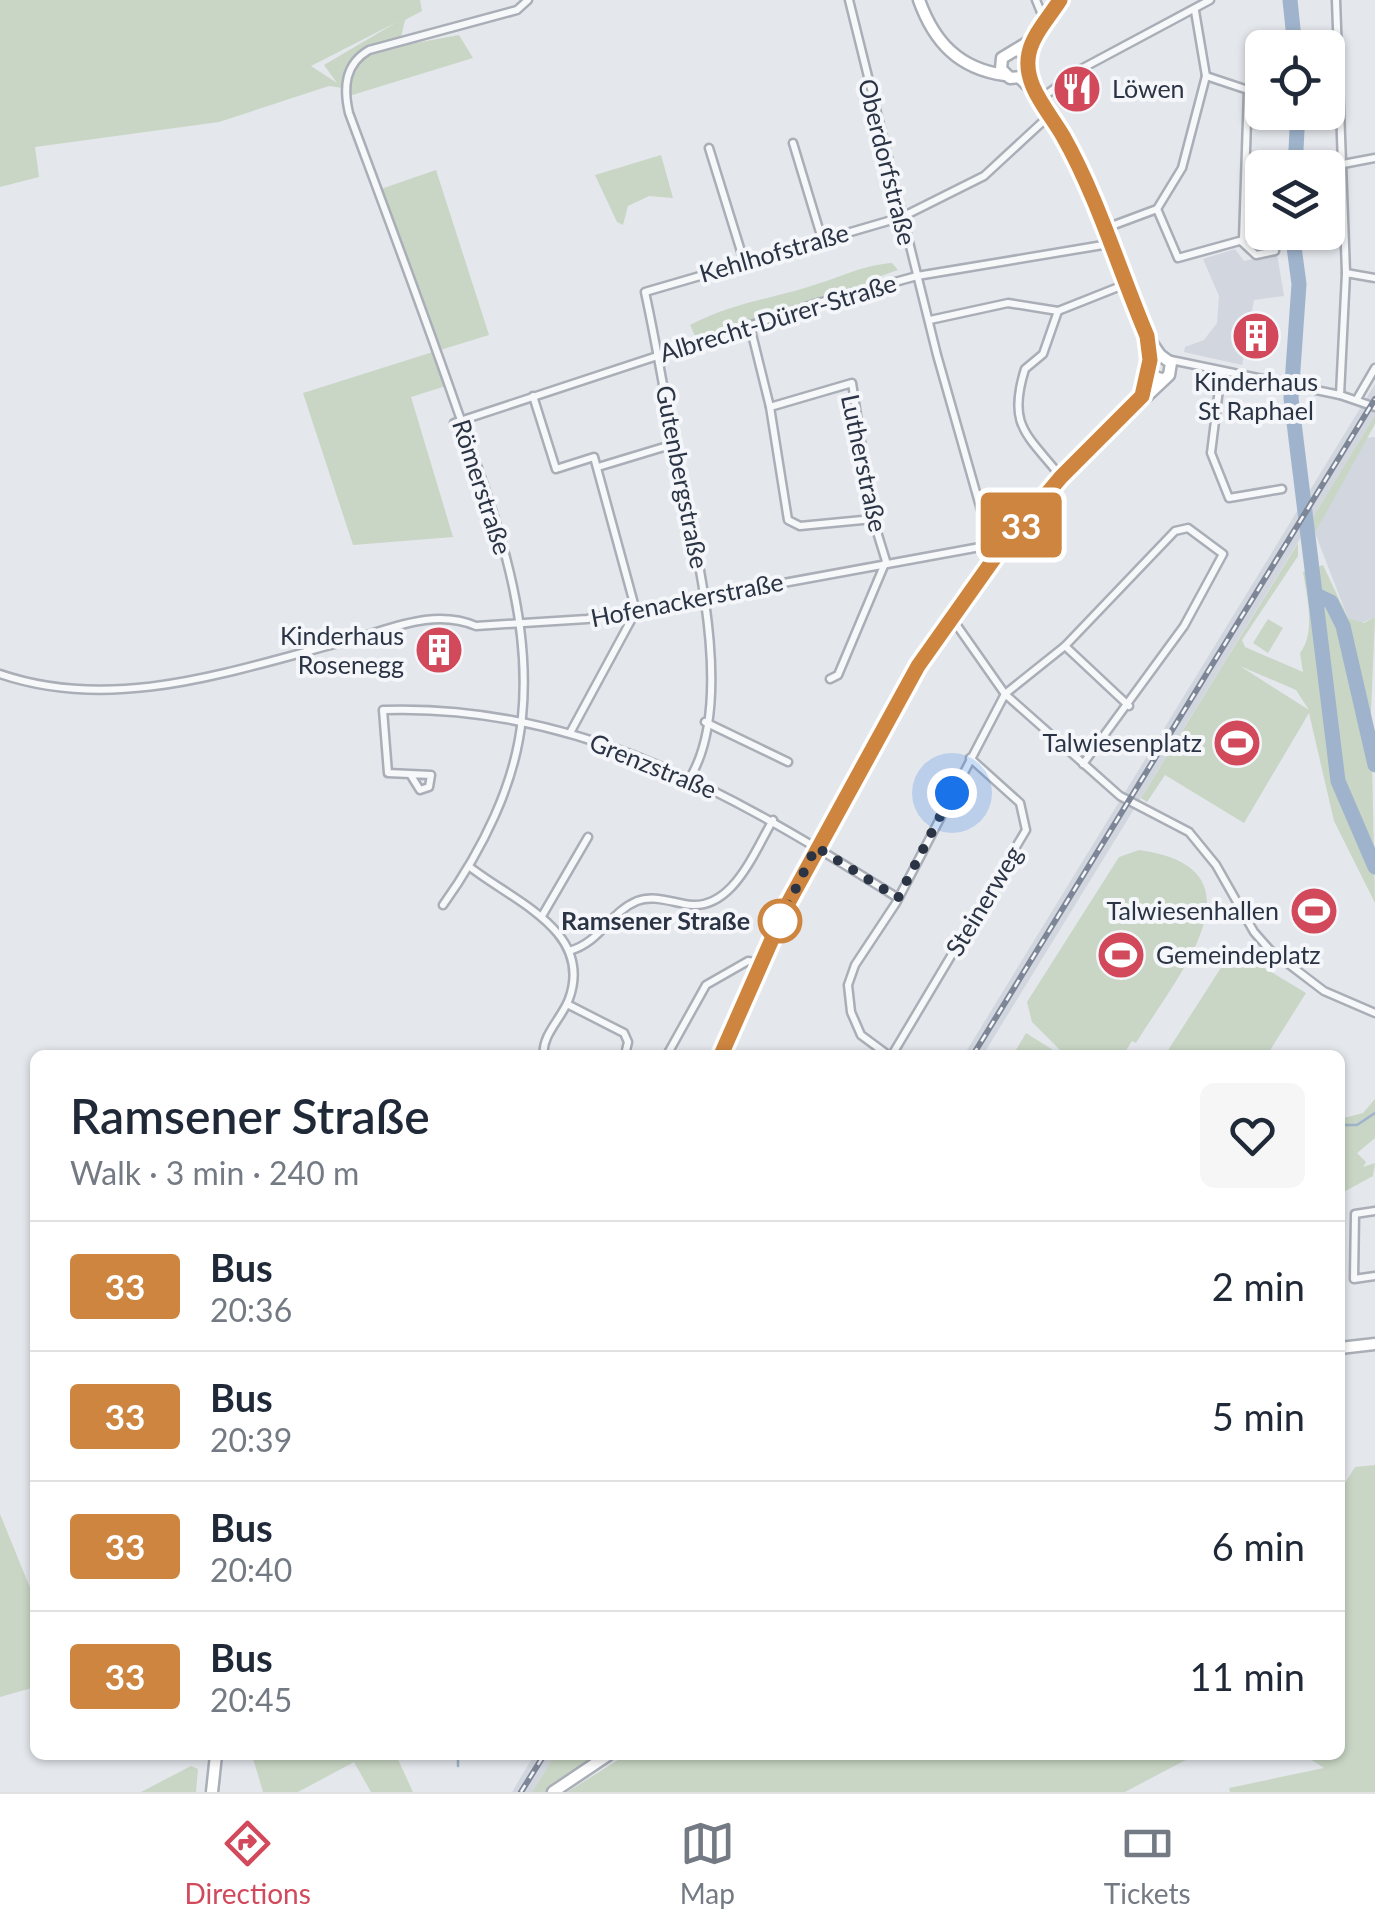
<!DOCTYPE html>
<meta charset="utf-8">
<style>
body{margin:0;font-family:Lato,sans-serif;background:#f6f6f7;color:#1f2937;height:100vh;display:flex;flex-direction:column;font-size:38px;white-space:nowrap}
*{box-sizing:border-box;margin:0}
p{font-size:32px;color:#747a83}
.icon{flex:none;width:55px;height:55px;fill:none;stroke:currentColor;stroke-width:2;stroke-linecap:round;stroke-linejoin:round}
.map{position:relative;flex:1;overflow:hidden}
.panel{position:absolute;left:30px;top:1050px;width:1315px;height:710px;display:flex;flex-direction:column;background:#fff;border-radius:15px;box-shadow:0 2px 8px #0004}
.panel>*{flex:none}
.badge{padding:0 20px;border-radius:8px;font-size:35px;line-height:65px}
.buttons{position:absolute;left:1245px;top:30px;display:grid;gap:20px}
.buttons a{display:grid;place-items:center;width:100px;height:100px;border-radius:15px;background:#fff;box-shadow:0 2px 8px #0004;font-size:50px}
.you{position:absolute;width:50px;height:50px;margin:-25px;border:8px solid #fff;border-radius:50%;background:#1a73e8;box-shadow:0 0 0 15px #1a73e833}
.map>.badge{position:absolute;translate:-50% -50%;box-shadow:0 0 0 5px #fff}
.round{display:grid;place-items:center;flex:none;width:105px;height:105px;border-radius:15px;background:#f6f6f7}
.summary{display:flex;align-items:center;justify-content:space-between;height:170px;padding:0 40px}
h1{font-size:48px;font-weight:600;line-height:75px}
ul{padding:0;list-style:none}
li{display:flex;align-items:center;gap:30px;height:130px;padding:0 40px;border-top:2px solid #e0e1e3}
li div{flex:1}
li b{display:block;font-size:38px}
li em{font-style:normal}
li .badge{min-width:110px;font-weight:700;text-align:center}
.menu{display:flex;justify-content:space-around;align-items:center;height:140px;border-top:2px solid #e0e1e3;background:#fff;font-size:28px;color:#747a83}
.menu a{display:grid;justify-items:center;gap:5px}
.menu .selected{color:#d1495b}
.map>svg:first-child{display:block}
.built{fill:#d2d6de}
.green{fill:#c9d6c5;fill-rule:evenodd}
.lines{fill:none;stroke-linecap:round;stroke-linejoin:round}
.stream{stroke:#9fb4cc;stroke-width:2.5}
.river{stroke:#9fb4cc;stroke-width:15}
.street-casing{stroke:#a9aeb7;stroke-width:11}
.secondary-casing{stroke:#a9aeb7;stroke-width:15}
.street{stroke:#f7f8fa;stroke-width:6}
.secondary{stroke:#fff;stroke-width:10}
.rail-casing{stroke:#7d8696;stroke-width:6}
.rail{stroke:#f4f6f9;stroke-width:2.5;stroke-dasharray:8;stroke-linecap:butt}
.line-casing{stroke:#fff;stroke-width:22}
.line{stroke:#cd853f;stroke-width:15}
.walk{stroke:#2b3445;stroke-width:10;stroke-dasharray:0 18}
.stop-dot{fill:#fff;stroke:#cd853f;stroke-width:5}
.labels{text-anchor:middle;stroke-width:8;stroke-linejoin:round;paint-order:stroke}
.poi-label{font-size:25px;fill:#2b3445;stroke:#f4f6f9;text-anchor:end}
.street-label{font-size:25px;fill:#2b3445;stroke:#f4f6f9}
.stop-label{font-size:25px;font-weight:bold;fill:#2b3445;stroke:#f4f6f9;text-anchor:end}
</style>
<div class="map">
<svg width="1375" height="1792" viewBox="0 0 1375 1792">
<rect width="100%" height="100%" fill="#e4e7ec"/>
<g class="built">
<polygon points="1235,249 1244,261 1277,254 1284,296 1254,300 1242,365 1184,352 1185,347 1204,340 1217,323 1219,296 1203,259"/>
<polygon points="1375,384 1375,415 1303,534 983,1055 964,1055"/>
<polygon points="1375,437 1375,617 1362,623 1348,618 1315,533 1355,454 1365,438"/>
<polygon points="534,1755 555,1755 532,1792 512,1792"/>
</g>
<g class="green">
<path d="M0 0H420L422 11 405 20 399 46 459 35 473 58 349 96 343 88 329 86 219 122 35 147 39 177 0 187ZM397 22 324 65 337 83 311 66Z"/>
<polygon points="661,155 673,198 649,196 628,206 623,225 617,222 595,175"/>
<polygon points="436,170 489,335 437,351 449,385 411,397 453,537 353,545 303,393 436,351 378,190"/>
<path d="M892 263 898 270 872 279 873 283 696 338 690 325C737 301 770 300 817 284 844 276 863 265 892 263Z"/>
<polygon points="1375,415 1375,424 1315,533 1312,519"/>
<path d="M1298 543V556L1242 640 1245 647 1303 672 1300 653C1316 633 1307 597 1303 572L1323 565 1348 618 1364 623 1375 617 1371 712 1375 903 1334 821 1309 713 1244 823 1165 775 1147 802 1141 798ZM1240 666 1296 690 1309 710Z"/>
<polygon points="1268,619 1283,628 1268,653 1253,643"/>
<path d="M1139 850C1273 868 1174 980 1136 1043L1132 1041 1123 1055 1063 1053 1032 1022 1027 1002 1119 857Z"/>
<polygon points="1233,949 1306,993 1267,1055 1165,1055"/>
<polygon points="1026,1033 1061,1055 1013,1055"/>
<polygon points="1375,1099 1375,1138 1357,1153 1366,1162 1363,1167 1375,1163 1373,1176 1340,1194 1340,1119 1363,1113"/>
<polygon points="1375,1465 1375,1792 1230,1792 1229,1788 1324,1768 1304,1755 1340,1755 1340,1491 1355,1467"/>
<polygon points="0,1514 35,1600 35,1687 0,1697"/>
<polygon points="252,1755 396,1755 413,1792 371,1792 354,1762 298,1792 263,1792"/>
<polygon points="555,1755 598,1755 545,1792 532,1792"/>
<polygon points="626,1755 1195,1755 1125,1792 567,1792"/>
<polygon points="191,1766 198,1769 196,1792 141,1792"/>
</g>
<g class="lines">
<g class="stream">
<polyline points="1340,1125 1357,1125 1375,1113"/>
<polyline points="458,1755 458,1766"/>
</g>
<g class="river">
<polyline points="1290,0 1295,48"/>
<polyline points="1295,168 1298,112"/>
<polyline points="1292,232 1299,284 1291,398 1338,781 1375,867"/>
<polyline points="1316,595 1331,602 1343,626 1375,765"/>
</g>
<g class="street-casing">
<g id="street">
<polyline points="849,0 937,355 991,545"/>
<polyline points="1036,0 1045,22"/>
<polyline points="1336,0 1346,273 1340,395"/>
<polyline points="1040,99 1083,68 1210,0"/>
<polyline points="793,143 822,239"/>
<polyline points="709,148 744,261"/>
<polyline points="1343,164 1375,158"/>
<polyline points="1157,209 1178,258 1243,240 1248,90 1206,76"/>
<polyline points="1106,228 1157,209 1182,168 1206,76 1195,11"/>
<polyline points="1241,241 1256,255 1275,251"/>
<polyline points="1346,273 1375,278"/>
<path d="M1058 311 1043 354 1025 369C1007 426 1027 434 1061 477"/>
<polyline points="930,320 1008,303 1058,311 1126,284"/>
<polyline points="750,326 770,407 788,520 800,526 873,519"/>
<polyline points="1171,360 1340,395 1375,407"/>
<polyline points="1221,373 1211,453 1229,498 1282,489"/>
<polyline points="533,396 556,469 594,457 636,611 570,733"/>
<polyline points="1357,399 1375,368"/>
<polyline points="770,407 852,383 873,519 886,561 838,675 830,679"/>
<polyline points="454,423 818,303 917,276 1109,244"/>
<polyline points="598,467 674,444"/>
<polyline points="951,617 1005,694 1120,796 1189,832 1216,865 1254,932 1269,949 1324,991 1375,1013"/>
<polyline points="1065,646 1129,706"/>
<path d="M0 674C117 714 236 669 350 640 391 629 434 608 476 626L587 619 991 545"/>
<polyline points="705,722 788,762"/>
<path d="M410 774 431 775 429 787 420 790 410 774 388 773 383 710C580 703 737 797 898 898"/>
<path d="M691 776C738 695 691 532 674 443 664 393 656 342 645 292L902 217 984 176 1050 115"/>
<path d="M470 867C513 901 594 931 569 999 562 1018 541 1036 544 1055"/>
<path d="M443 905C481 852 516 784 522 717 533 610 491 505 456 406 422 308 385 210 349 113 343 87 345 64 369 50L517 10 528 0"/>
<polyline points="542,916 588,837"/>
<path d="M569 951C600 943 610 912 637 901 652 895 669 901 684 904 731 914 753 854 773 820"/>
<polyline points="567,1004 624,1033 628,1042 625,1055"/>
<polyline points="667,1055 706,985 748,961 761,963"/>
<polyline points="888,1055 861,1035 851,1012 848,985 855,965 896,903 1005,694 1065,646 1175,531 1188,528 1223,554 1184,626 1083,764"/>
<polyline points="892,1055 1026,830 1020,803 970,758"/>
<polyline points="1375,1211 1355,1214 1354,1279 1375,1276"/>
</g>
</g>
<g class="secondary-casing">
<g id="secondary">
<path d="M919 0C934 42 959 69 1005 75"/>
<polyline points="1019,51 1027,57 1029,68 1022,77 1010,78 1001,69 1002,58 1035,38 1060,0"/>
<path d="M1020 78C1084 136 1113 257 1147 336L1160 355"/>
<polyline points="721,1055 787,905 918,666 998,553 1061,477 1169,375 1171,363 1160,355 1150,359 1150,375 1161,379"/>
<polyline points="1340,1348 1375,1344"/>
<polyline points="212,1792 216,1755"/>
<polyline points="553,1792 608,1755"/>
</g>
</g>
<use href="#street" class="street"/>
<use href="#secondary" class="secondary"/>
<g class="rail-casing">
<g id="rail">
<polyline points="973,1055 1375,399"/>
<polyline points="521,1792 544,1755"/>
</g>
</g>
<use href="#rail" class="rail"/>
</g>
<g class="lines">
<g class="line-casing">
<path id="line" d="M721 1055 787 905 918 666 1003 546 1061 477 1142 396 1150 360 1147 336C1119 270 1098 198 1063 136 1048 110 1022 84 1029 53 1033 34 1050 16 1060 0"/>
</g>
<use href="#line" class="line"/>
<polyline class="walk" points="780,921 816,847 898,898 952,793"/>
</g>
<defs>
<g id="restaurant-disc" transform="scale(2.5)"><circle r="9.5" fill="#d1495b" stroke="#f4f6f9"/><path d="M-5-6h1v4h1v-4h1v4h1v-4h1v5L-1.5 .5V6h-2V.5L-5-1ZM5-6V6H3V1.5H1.5Q1.5-4 5-6Z" fill="#fff"/></g>
<g id="building-disc" transform="scale(2.5)"><circle r="9.5" fill="#d1495b" stroke="#f4f6f9"/><path d="M-4-6H4V6H1V3H-1V6H-4ZM-2.5-4.3h1.7v1.8h-1.7ZM.8-4.3h1.7v1.8H.8ZM-2.5-1h1.7V.8h-1.7ZM.8-1h1.7V.8H.8Z" fill="#fff"/></g>
<g id="stadium-disc" transform="scale(2.5)"><circle r="9.5" fill="#d1495b" stroke="#f4f6f9"/><path d="M0-5a6.5 5 0 1 0 0 10a6.5 5 0 1 0 0-10ZM-3.5-1.8h7v3.6h-7Z" fill="#fff"/></g>
</defs>
<g fill-rule="evenodd">
<use href="#restaurant-disc" x="1077" y="89"/>
<use href="#building-disc" x="1256" y="336"/>
<use href="#building-disc" x="439" y="650"/>
<use href="#stadium-disc" x="1237" y="743"/>
<use href="#stadium-disc" x="1314" y="911"/>
<use href="#stadium-disc" x="1121" y="955"/>
</g>
<circle class="stop-dot" cx="780" cy="921" r="20"/>
<g class="labels">
<g class="poi-label">
<text x="1112" y="98" text-anchor="start">Löwen</text>
<text x="1256" y="391" text-anchor="middle">Kinderhaus<tspan x="1256" dy="29">St Raphael</tspan></text>
<text x="404" y="645">Kinderhaus<tspan x="404" dy="29">Rosenegg</tspan></text>
<text x="1202" y="752">Talwiesenplatz</text>
<text x="1279" y="920">Talwiesenhallen</text>
<text x="1156" y="964" text-anchor="start">Gemeindeplatz</text>
</g>
<g class="street-label">
<text transform="translate(887 162) rotate(76)" y="9">Oberdorfstraße</text>
<text transform="translate(774 253) rotate(-16)" y="9">Kehlhofstraße</text>
<text transform="translate(778 318) rotate(-17)" y="9">Albrecht-Dürer-Straße</text>
<text transform="translate(864 463) rotate(78)" y="9">Lutherstraße</text>
<text transform="translate(682 477) rotate(79)" y="9">Gutenbergstraße</text>
<text transform="translate(482 487) rotate(72)" y="9">Römerstraße</text>
<text transform="translate(687 600) rotate(-11)" y="9">Hofenackerstraße</text>
<text transform="translate(653 766) rotate(22)" y="9">Grenzstraße</text>
<text transform="translate(984 901) rotate(-59)" y="9">Steinerweg</text>
</g>
<g class="stop-label">
<text x="750" y="930">Ramsener Straße</text>
</g>
</g>
</svg>
<div class="buttons">
<a><svg class="icon" aria-label="locate" viewBox="0 0 24 24"><circle cx="12" cy="12" r="6"/><path d="M12 2v4M12 18v4M2 12h4M18 12h4"/></svg></a>
<a><svg class="icon" aria-label="layers" viewBox="0 0 24 24"><path d="M12 4l9 5-9 5-9-5zM3 14l9 5 9-5"/></svg></a>
</div>
<div class="you" style="left:952px;top:793px"></div>
<b class="badge" style="left:1021px;top:525px;background:#cd853f;color:#fff">33</b>
<section class="panel">
<div class="summary"><div><h1>Ramsener Straße</h1><p>Walk · 3 min · 240 m</p></div><a class="round"><svg class="icon" aria-label="heart" viewBox="0 0 24 24"><path d="M12 20l-8-8c-3-5 5-10 8-4 3-6 11-1 8 4z"/></svg></a></div>
<ul>
<li><span class="badge" style="background:#cd853f;color:#fff">33</span><div><b>Bus</b><p>20:36</p></div><em>2 min</em></li>
<li><span class="badge" style="background:#cd853f;color:#fff">33</span><div><b>Bus</b><p>20:39</p></div><em>5 min</em></li>
<li><span class="badge" style="background:#cd853f;color:#fff">33</span><div><b>Bus</b><p>20:40</p></div><em>6 min</em></li>
<li><span class="badge" style="background:#cd853f;color:#fff">33</span><div><b>Bus</b><p>20:45</p></div><em>11 min</em></li>
</ul>
</section>
</div>
<nav class="menu">
<a class="selected"><svg class="icon" aria-label="directions" viewBox="0 0 24 24"><path d="M12 3l9 9-9 9-9-9zM9 14v-3h6M13 9l2 2-2 2"/></svg>Directions</a>
<a><svg class="icon" aria-label="map" viewBox="0 0 24 24"><path d="M3 6l6-2 6 2 6-2v14l-6 2-6-2-6 2zM9 4v14M15 6v14"/></svg>Map</a>
<a><svg class="icon" aria-label="tickets" viewBox="0 0 24 24"><path d="M3 7h18v10H3zM15 7v10"/></svg>Tickets</a>
</nav>
